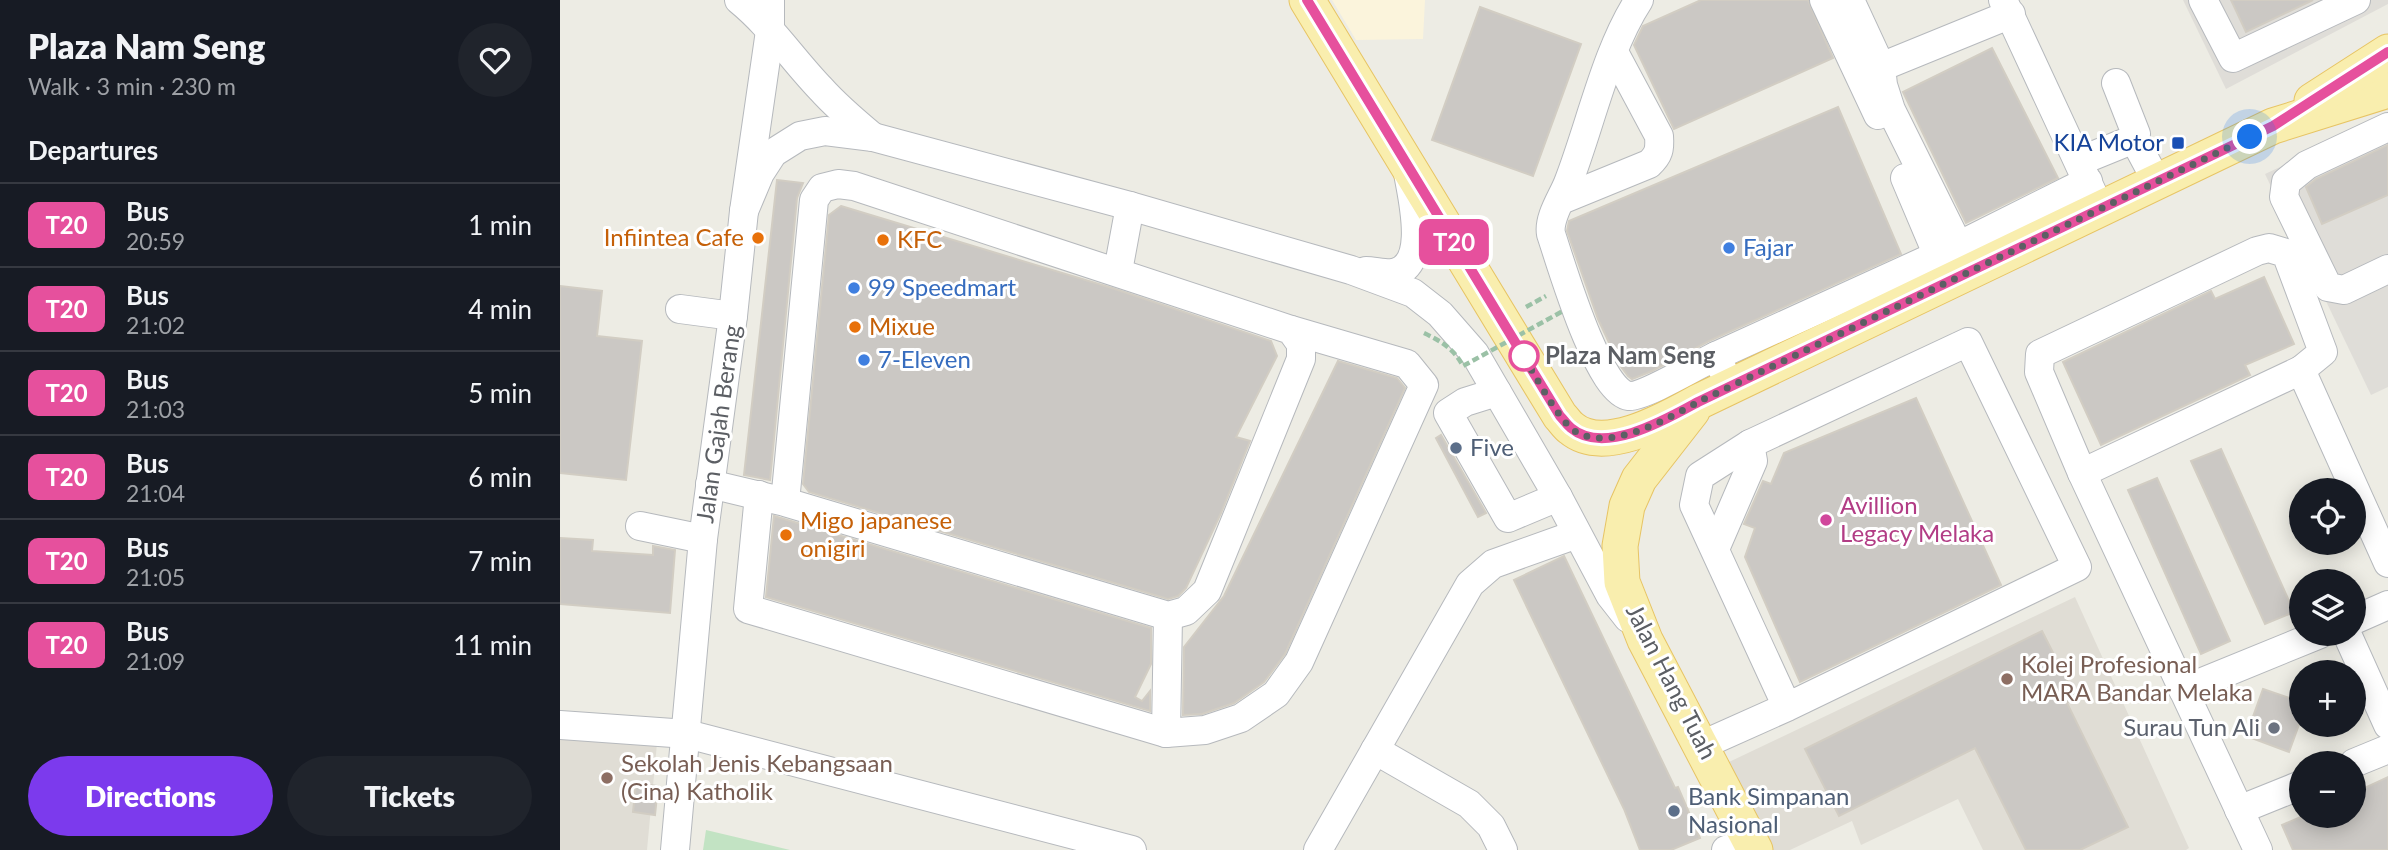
<!DOCTYPE html>
<meta charset="utf-8">
<style>
body{margin:0;font-family:Lato,sans-serif;background:#20242c;color:#f1f3f6;height:100vh;display:flex;flex-direction:column;font-size:26px;white-space:nowrap}
*{box-sizing:border-box;margin:0}
p{font-size:23px;color:#9ea1a6}
.icon{flex:none;width:38px;height:38px;fill:none;stroke:currentColor;stroke-width:2;stroke-linecap:round;stroke-linejoin:round}
.map{position:relative;flex:1;overflow:hidden}
.panel{display:flex;flex-direction:column;background:#171b24;width:560px}
.panel>*{flex:none}
.badge{padding:0 14px;border-radius:10px;font-size:24px;line-height:46px}
.tools{position:absolute;left:1729px;top:478px;display:grid;gap:14px}
.tools a{display:grid;place-items:center;width:77px;height:77px;border-radius:50%;background:#171b24;box-shadow:0 4px 18px #0003;font-size:35px}
.you{position:absolute;width:35px;height:35px;margin:-18px;border:5px solid #fff;border-radius:50%;background:#1a73e8;box-shadow:0 0 0 10px #1a73e833}
.map>.badge{position:absolute;translate:-50% -50%;box-shadow:0 0 0 4px #fff}
h2{padding:0 28px;font-size:26px;line-height:63px}
.round{display:grid;place-items:center;flex:none;width:74px;height:74px;border-radius:37px;background:#20242c}
.headline{display:flex;align-items:center;justify-content:space-between;height:119px;padding:0 28px}
h1{font-size:33px;font-weight:800;line-height:52px}
.primary-button{display:flex;gap:14px;margin-top:auto;padding:14px 28px}
.primary-button a{flex:1;height:80px;border-radius:42px;background:#7c3aed;color:#fff;font-size:28px;font-weight:800;line-height:80px;text-align:center}
.primary-button a+a{background:#20242c;color:#f1f3f6}
ul{padding:0;list-style:none}
li{display:flex;align-items:center;gap:21px;height:84px;padding:0 28px;border-top:2px solid #363941}
li div{flex:1}
li b{display:block;font-size:26px}
li em{font-style:normal}
li .badge{min-width:77px;font-weight:700;text-align:center}
main{display:flex;flex:1;min-height:0}
.map>svg:first-child{display:block}
.commercial{fill:#fbf4dc}
.industrial{fill:#dfddd8}
.education{fill:#e0ddd5}
.green{fill:#c2e3c3}
.building{fill:#cbc8c4;stroke:#d2cdc3;stroke-width:2}
.lines{fill:none;stroke-linecap:round;stroke-linejoin:round}
.minor-casing{stroke:#b6b9bd;stroke-width:30}
.major-casing{stroke:#e7c464;stroke-width:37}
.path{stroke:#9bc1a6;stroke-width:4.5;stroke-dasharray:7 3.5;stroke-linecap:butt}
.minor{stroke:#fff;stroke-width:28}
.major{stroke:#f9eeae;stroke-width:35}
.path-bridge{stroke:#9bc1a6;stroke-width:4.5;stroke-dasharray:7 3.5;stroke-linecap:butt}
.line-casing{stroke:#fff;stroke-width:16}
.line{stroke:#e6509d;stroke-width:10}
.walk{stroke:#5c5f64;stroke-width:7;stroke-dasharray:0 12.6}
.transit-dot{fill:#1a4fb4;stroke:#fff;stroke-width:2.5}
.food-dot{fill:#e8710a;stroke:#fff;stroke-width:2.5}
.shop-dot{fill:#3f7fe0;stroke:#fff;stroke-width:2.5}
.stop-dot{fill:#fff;stroke:#e6509d;stroke-width:3.5}
.service-dot{fill:#5c6f8a;stroke:#fff;stroke-width:2.5}
.hotel-dot{fill:#d1479c;stroke:#fff;stroke-width:2.5}
.education-dot{fill:#8d6e63;stroke:#fff;stroke-width:2.5}
.worship-dot{fill:#6b7280;stroke:#fff;stroke-width:2.5}
.labels{text-anchor:middle;stroke-width:6;stroke-linejoin:round;paint-order:stroke}
.transit-label{font-size:24px;fill:#164399;stroke:#fff;text-anchor:end}
.food-label{font-size:24px;fill:#c56008;stroke:#fff;text-anchor:start}
.shop-label{font-size:24px;fill:#366cbe;stroke:#fff;text-anchor:start}
.stop-label{font-size:24px;font-weight:bold;fill:#5c5f64;stroke:#fff;text-anchor:start}
.street-label{font-size:24px;fill:#5c5f64;stroke:#fff}
.service-label{font-size:24px;fill:#4e5e75;stroke:#fff;text-anchor:start}
.hotel-label{font-size:24px;fill:#b23c85;stroke:#fff;text-anchor:start}
.education-label{font-size:24px;fill:#785e54;stroke:#fff;text-anchor:start}
.worship-label{font-size:24px;fill:#5b616d;stroke:#fff;text-anchor:end}
</style>
<main>
<section class="panel">
<div class="headline"><div><h1>Plaza Nam Seng</h1><p>Walk · 3 min · 230 m</p></div><a class="round"><svg class="icon" aria-label="heart" viewBox="0 0 24 24"><path d="M12 20l-8-8c-3-5 5-10 8-4 3-6 11-1 8 4z"/></svg></a></div>
<h2>Departures</h2>
<ul>
<li><span class="badge" style="background:#e6509d;color:#fff">T20</span><div><b>Bus</b><p>20:59</p></div><em>1 min</em></li>
<li><span class="badge" style="background:#e6509d;color:#fff">T20</span><div><b>Bus</b><p>21:02</p></div><em>4 min</em></li>
<li><span class="badge" style="background:#e6509d;color:#fff">T20</span><div><b>Bus</b><p>21:03</p></div><em>5 min</em></li>
<li><span class="badge" style="background:#e6509d;color:#fff">T20</span><div><b>Bus</b><p>21:04</p></div><em>6 min</em></li>
<li><span class="badge" style="background:#e6509d;color:#fff">T20</span><div><b>Bus</b><p>21:05</p></div><em>7 min</em></li>
<li><span class="badge" style="background:#e6509d;color:#fff">T20</span><div><b>Bus</b><p>21:09</p></div><em>11 min</em></li>
</ul>
<div class="primary-button"><a>Directions</a><a>Tickets</a></div>
</section>
<div class="map">
<svg width="1828" height="850" viewBox="0 0 1828 850">
<rect width="100%" height="100%" fill="#edece4"/>
<polygon class="commercial" points="772,0 865,0 863,39 796,40"/>
<g class="industrial">
<polygon points="1623,0 1828,0 1828,4 1666,89"/>
<polygon points="1828,117 1828,387 1811,395 1705,174"/>
</g>
<g class="education">
<polygon points="1515,597 1629,848 1626,850 1423,850 1398,799 1301,845 1292,821 1230,850 1209,850 1169,762"/>
<polygon points="0,733 97,743 87,850 0,850"/>
</g>
<polygon class="green" points="146,830 230,850 143,850"/>
<g class="building">
<polygon points="1141,0 1248,0 1273,58 1114,129 1074,45 1083,26"/>
<polygon points="1671,0 1753,0 1686,32"/>
<polygon points="920,7 1021,44 973,176 872,140"/>
<polygon points="1432,48 1498,178 1406,223 1343,92"/>
<polygon points="1278,107 1341,254 1149,341 1092,371 1072,379 1068,376 1059,364 1038,319 1007,231 1009,221"/>
<polygon points="1828,145 1828,195 1762,224 1746,187 1756,179"/>
<polygon points="217,180 243,183 237,198 210,480 184,475"/>
<polygon points="281,206 552,288 711,341 717,356 676,437 690,441 661,513 626,588 618,596 608,599 249,492 243,484 269,215"/>
<polygon points="1704,277 1734,344 1685,365 1690,375 1541,445 1503,362 1651,291 1655,299"/>
<polygon points="0,286 42,291 37,336 82,341 66,480 0,473"/>
<polygon points="778,361 837,378 845,388 725,654 704,682 674,703 642,714 623,715 624,647 664,596"/>
<polygon points="1356,398 1441,585 1240,682 1185,557 1195,528 1184,524 1203,481 1211,484 1224,453"/>
<polygon points="881,435 926,513 918,517 876,438"/>
<polygon points="1661,449 1734,612 1705,624 1631,461"/>
<polygon points="1597,478 1670,641 1641,654 1568,490"/>
<polygon points="214,516 591,628 591,664 575,697 582,701 590,691 590,711 206,597"/>
<polygon points="0,538 33,540 32,551 93,555 93,546 115,550 110,613 0,604"/>
<polygon points="1004,556 1115,788 1118,787 1140,838 1111,850 1080,850 1064,809 954,580"/>
<polygon points="1482,631 1516,698 1507,703 1568,827 1520,850 1466,850 1415,748 1279,816 1245,749"/>
<polygon points="1703,689 1741,702 1741,719 1729,752 1686,736"/>
<polygon points="1828,777 1828,850 1733,850 1722,825 1743,816 1794,816 1794,793"/>
<polygon points="76,783 98,786 95,815 73,812"/>
</g>
<g class="lines">
<g class="minor-casing">
<g id="minor">
<path d="M179 0C211 26 233 60 261 89 277 107 295 122 313 137"/>
<path d="M1079 0C1046 50 1030 127 1008 183 1002 198 988 218 991 234 1001 264 1038 392 1069 396 1084 397 1139 364 1156 356L1171 387"/>
<polyline points="1264,0 1318,115"/>
<polyline points="1290,0 1321,67"/>
<polyline points="1443,0 1540,209"/>
<polyline points="1643,0 1673,58 1796,0"/>
<polyline points="1828,127 1747,165 1726,182 1724,197 1768,287 1784,290 1828,269"/>
<polyline points="1574,139 1597,182"/>
<polyline points="1520,161 1574,139 1576,134 1556,83"/>
<polyline points="1345,178 1389,282"/>
<path d="M1001 200 1089 164C1099 155 1100 149 1099 136L1054 52"/>
<polyline points="184,211 200,173 213,153 240,136 265,131 313,137 570,206 791,270 853,293 880,314 915,354 998,497 1050,595 1068,618"/>
<polyline points="1398,246 1528,181"/>
<polyline points="558,271 570,206"/>
<path d="M806 271C814 271 825 274 833 273 870 267 852 197 848 173"/>
<polyline points="1411,271 1331,110 1323,85 1321,67 1451,14"/>
<polyline points="120,309 173,316"/>
<polyline points="1156,356 1378,255"/>
<polyline points="937,392 905,402 888,413 948,518 998,497"/>
<polyline points="1522,473 1741,370"/>
<polyline points="150,484 225,502 608,616 626,611 647,591 741,359 741,344 731,330 294,186 278,184 262,188 254,200 225,502"/>
<polyline points="199,495 188,609 606,733 645,730 681,718 716,694 739,662 864,385 847,364 731,330"/>
<polyline points="80,526 143,539"/>
<polyline points="1155,549 1193,461 1190,444"/>
<polyline points="1794,620 1828,605"/>
<polyline points="1787,634 1828,725"/>
<polyline points="1623,690 1760,634"/>
<polyline points="0,725 127,734 572,850"/>
<polyline points="606,733 608,616"/>
<polyline points="1142,745 1227,707 1517,567 1408,342 1190,444 1140,476 1134,505 1227,707"/>
<polyline points="815,750 909,804 931,826 943,850"/>
<polyline points="1794,763 1828,749"/>
<polyline points="1679,810 1741,785"/>
<polyline points="115,850 143,539 173,316 184,211 210,31 210,0"/>
<polyline points="758,850 910,584 933,564 1017,534"/>
<polyline points="1166,850 1191,840"/>
<polyline points="1698,850 1522,473 1479,372 1480,354 1697,251 1709,248 1726,253 1763,352 1741,370 1828,563"/>
</g>
</g>
<g class="major-casing">
<g id="major">
<path d="M747 0 1000 416C1004 420 1007 425 1011 428 1044 456 1107 419 1138 402L1713 126 1828 90"/>
<polyline points="1752,101 1828,52"/>
<polyline points="1132,411 1079,479 1067,506 1060,546 1062,582 1085,640 1195,850"/>
</g>
</g>
<polyline class="path" points="966,307 986,296"/>
<use href="#minor" class="minor"/>
<use href="#major" class="major"/>
<path class="path-bridge" d="M864 333C881 341 894 349 903 366L1003 311"/>
</g>
<g class="lines">
<g class="line-casing">
<path id="line" d="M747 0 1000 416C1004 420 1007 425 1011 428 1044 456 1107 419 1138 402L1713 126 1828 52"/>
</g>
<use href="#line" class="line"/>
<path class="walk" d="M964 356 958 347C970 366 996 416 1012 429 1045 455 1107 419 1138 402L1690 137"/>
</g>
<rect class="transit-dot" x="1611" y="136" width="14" height="14" rx="3.5"/>
<g class="food-dot">
<circle cx="198" cy="238" r="7"/>
<circle cx="323" cy="240" r="7"/>
<circle cx="295" cy="327" r="7"/>
<circle cx="226" cy="535" r="7"/>
</g>
<g class="shop-dot">
<circle cx="1169" cy="248" r="7"/>
<circle cx="294" cy="288" r="7"/>
<circle cx="304" cy="360" r="7"/>
</g>
<circle class="stop-dot" cx="964" cy="356" r="14"/>
<g class="service-dot">
<circle cx="896" cy="448" r="7"/>
<circle cx="1114" cy="811" r="7"/>
</g>
<circle class="hotel-dot" cx="1266" cy="520" r="7"/>
<g class="education-dot">
<circle cx="1447" cy="679" r="7"/>
<circle cx="47" cy="778" r="7"/>
</g>
<circle class="worship-dot" cx="1714" cy="728" r="7"/>
<g class="labels">
<g class="transit-label">
<text x="1604" y="151">KIA Motor</text>
</g>
<g class="food-label">
<text x="184" y="246" text-anchor="end">Infiintea Cafe</text>
<text x="337" y="248">KFC</text>
<text x="309" y="335">Mixue</text>
<text x="240" y="529">Migo japanese<tspan x="240" dy="28">onigiri</tspan></text>
</g>
<g class="shop-label">
<text x="1183" y="256">Fajar</text>
<text x="308" y="296">99 Speedmart</text>
<text x="318" y="368">7-Eleven</text>
</g>
<g class="stop-label">
<text x="985" y="364">Plaza Nam Seng</text>
</g>
<g class="street-label">
<text transform="translate(159 424) rotate(-82)" y="8">Jalan Gajah Berang</text>
<text transform="translate(1111 682) rotate(63)" y="8">Jalan Hang Tuah</text>
</g>
<g class="service-label">
<text x="910" y="456">Five</text>
<text x="1128" y="805">Bank Simpanan<tspan x="1128" dy="28">Nasional</tspan></text>
</g>
<g class="hotel-label">
<text x="1280" y="514">Avillion<tspan x="1280" dy="28">Legacy Melaka</tspan></text>
</g>
<g class="education-label">
<text x="1461" y="673">Kolej Profesional<tspan x="1461" dy="28">MARA Bandar Melaka</tspan></text>
<text x="61" y="772">Sekolah Jenis Kebangsaan<tspan x="61" dy="28">(Cina) Katholik</tspan></text>
</g>
<g class="worship-label">
<text x="1700" y="736">Surau Tun Ali</text>
</g>
</g>
</svg>
<div class="tools">
<a><svg class="icon" aria-label="locate" viewBox="0 0 24 24"><circle cx="12" cy="12" r="6"/><path d="M12 2v4M12 18v4M2 12h4M18 12h4"/></svg></a>
<a><svg class="icon" aria-label="layers" viewBox="0 0 24 24"><path d="M12 4l9 5-9 5-9-5zM3 14l9 5 9-5"/></svg></a>
<a>+</a>
<a>−</a>
</div>
<div class="you" style="left:1690px;top:137px"></div>
<b class="badge" style="left:894px;top:242px;background:#e6509d;color:#fff">T20</b>
</div>
</main>
